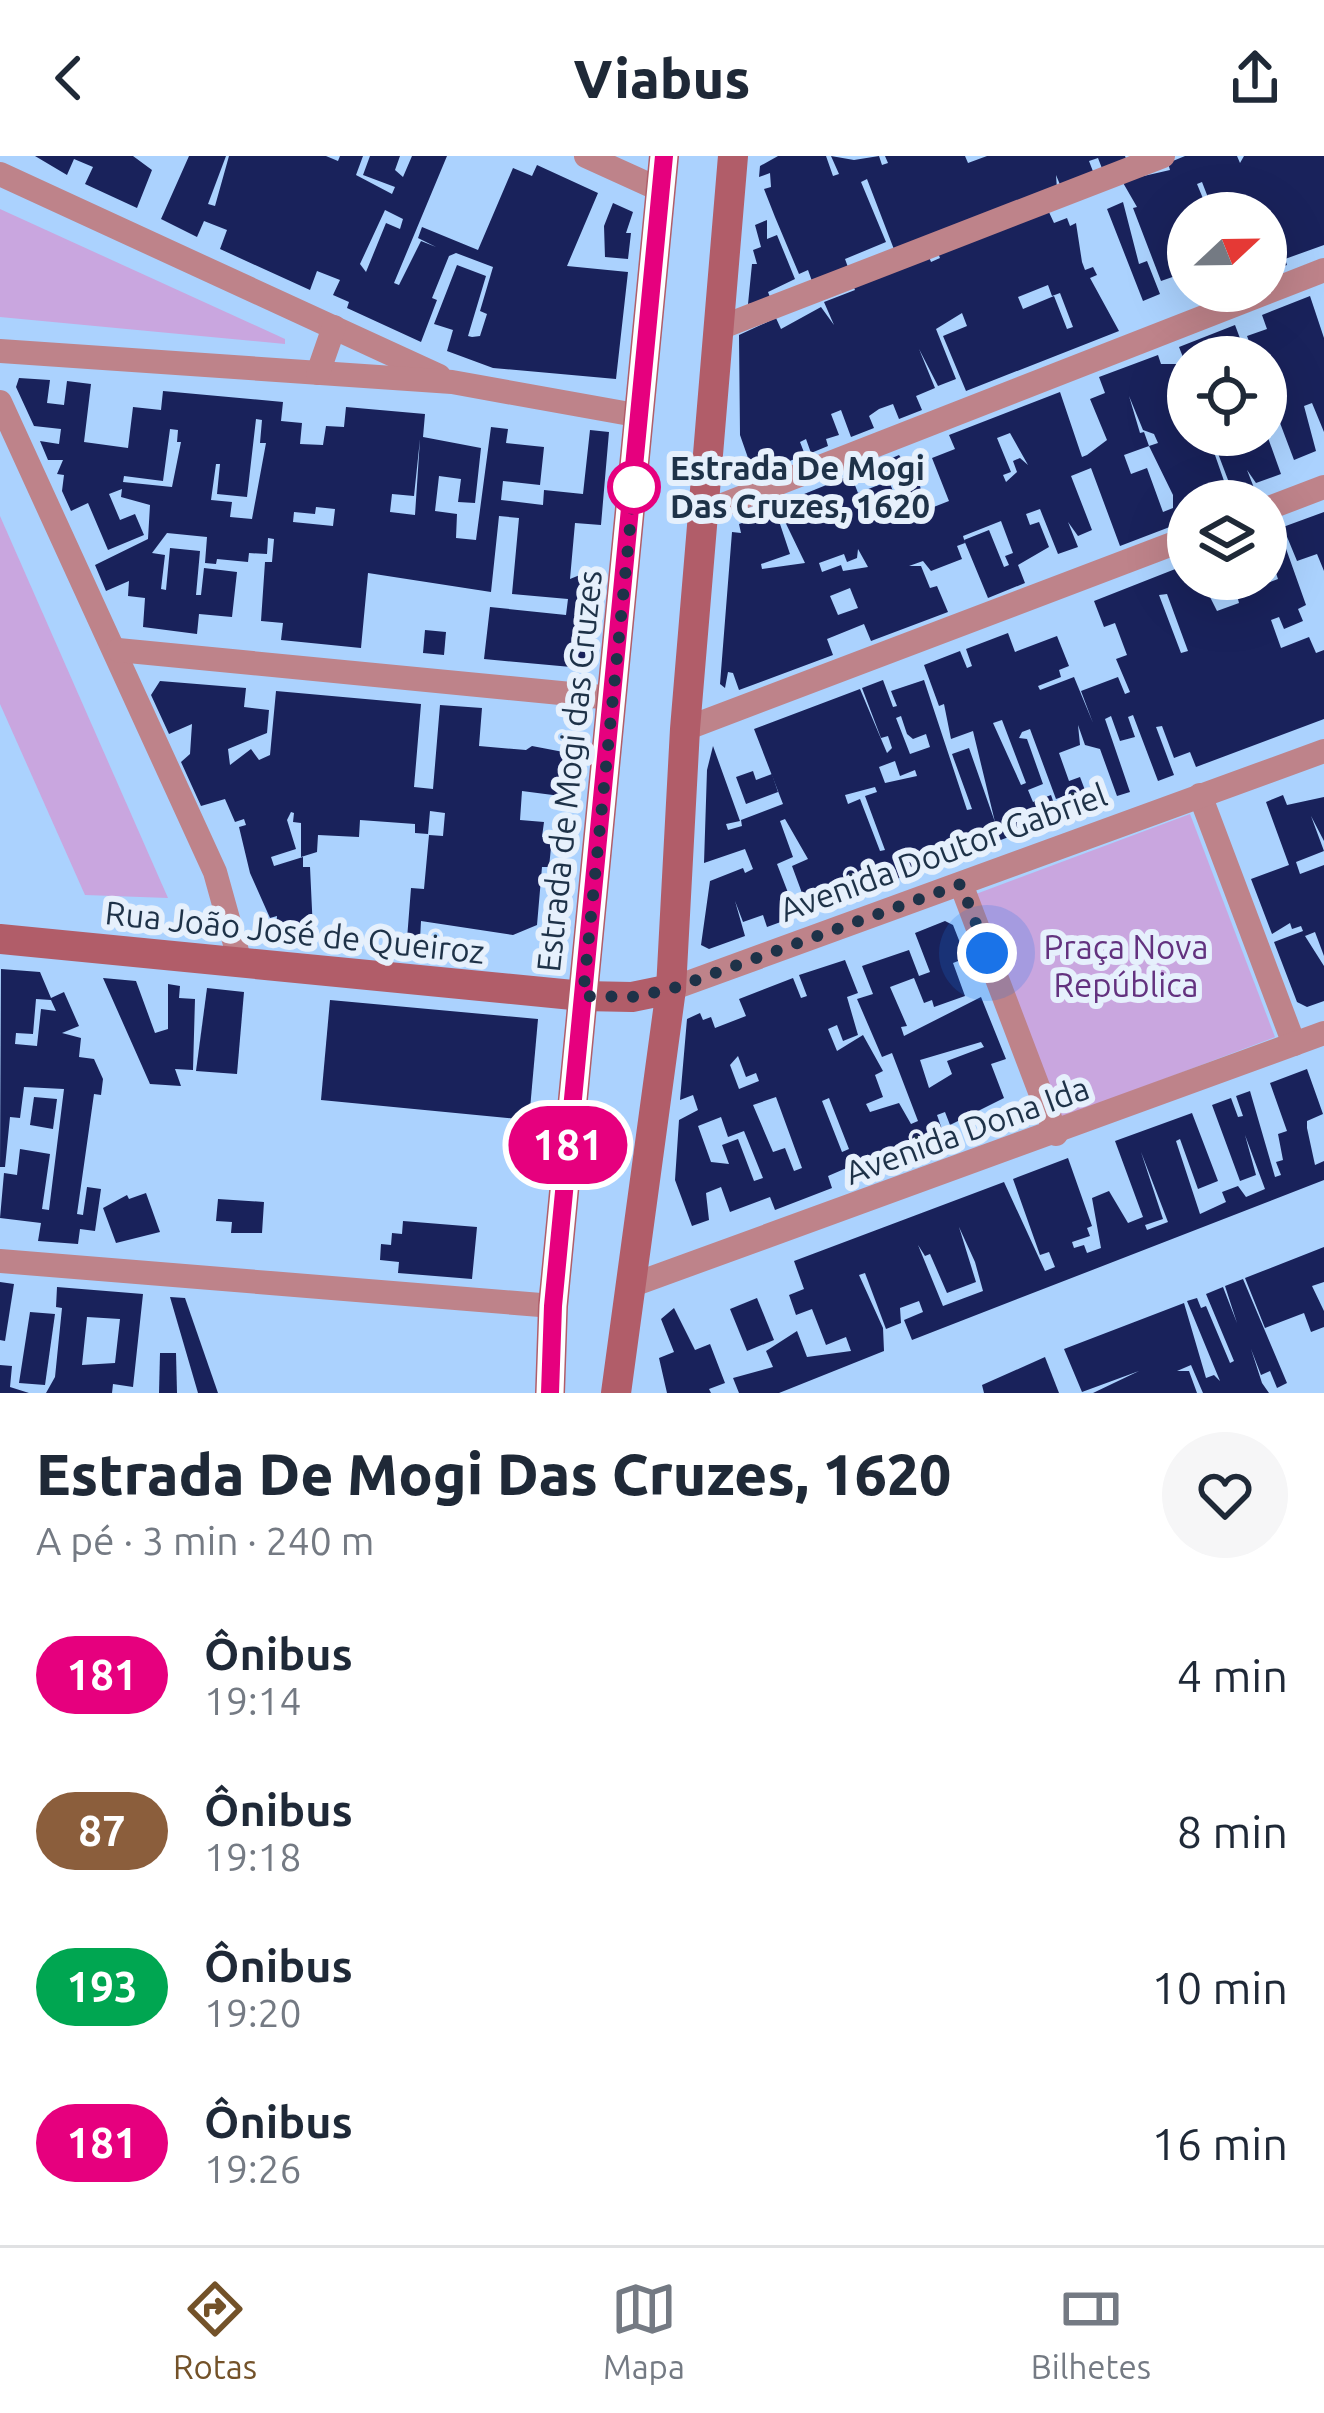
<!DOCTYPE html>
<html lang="pt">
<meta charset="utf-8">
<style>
body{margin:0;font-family:Ubuntu,sans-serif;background:#f6f6f7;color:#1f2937;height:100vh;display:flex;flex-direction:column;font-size:45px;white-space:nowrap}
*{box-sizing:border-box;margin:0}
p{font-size:39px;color:#747a83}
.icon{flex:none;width:66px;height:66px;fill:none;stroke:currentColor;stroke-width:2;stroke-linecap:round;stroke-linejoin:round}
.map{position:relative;height:1237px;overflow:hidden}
.sheet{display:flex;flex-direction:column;background:#fff;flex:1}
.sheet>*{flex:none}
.badge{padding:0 24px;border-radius:39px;font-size:42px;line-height:78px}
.needle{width:78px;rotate:68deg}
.buttons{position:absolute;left:1167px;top:36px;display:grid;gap:24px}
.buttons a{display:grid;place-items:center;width:120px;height:120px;border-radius:50%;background:#fff;box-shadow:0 12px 48px #0002;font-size:60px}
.you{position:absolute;width:60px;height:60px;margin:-30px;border:9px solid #fff;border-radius:50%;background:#1a73e8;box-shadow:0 0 0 18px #1a73e833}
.map>.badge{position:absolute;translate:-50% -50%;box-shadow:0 0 0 6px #fff}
.round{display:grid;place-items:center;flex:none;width:126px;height:126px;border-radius:63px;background:#f6f6f7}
.overview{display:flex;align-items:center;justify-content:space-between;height:204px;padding:0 36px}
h1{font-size:57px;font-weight:800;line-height:90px}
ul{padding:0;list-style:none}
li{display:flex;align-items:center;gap:36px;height:156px;padding:0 36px}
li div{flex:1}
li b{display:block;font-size:45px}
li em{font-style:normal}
li .badge{min-width:132px;font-weight:700;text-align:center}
header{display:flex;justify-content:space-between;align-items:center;height:156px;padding:0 36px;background:#fff;font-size:54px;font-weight:800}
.tab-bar{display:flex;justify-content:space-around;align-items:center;height:168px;border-top:3px solid #e0e1e3;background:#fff;font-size:33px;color:#747a83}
.tab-bar a{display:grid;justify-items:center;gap:6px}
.tab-bar .selected{color:#735229}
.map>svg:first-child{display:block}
.green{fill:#c9a6df}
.building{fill:#19225b;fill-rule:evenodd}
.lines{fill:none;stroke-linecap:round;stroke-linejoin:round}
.street{stroke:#be838a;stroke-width:24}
.secondary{stroke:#b15d69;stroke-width:30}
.line-casing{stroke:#fff;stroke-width:27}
.line{stroke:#e6007e;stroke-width:18}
.walk{stroke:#1e3248;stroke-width:12;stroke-dasharray:0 21.6}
.stop-dot{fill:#fff;stroke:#e6007e;stroke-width:6}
.labels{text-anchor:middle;stroke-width:12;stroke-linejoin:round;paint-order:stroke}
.stop-label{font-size:33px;font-weight:bold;fill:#1e3248;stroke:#e6f0fc;text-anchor:start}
.street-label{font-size:33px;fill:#1e3248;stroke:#e6f0fc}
.park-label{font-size:33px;fill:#63327f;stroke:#e6f0fc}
</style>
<header><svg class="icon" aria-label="back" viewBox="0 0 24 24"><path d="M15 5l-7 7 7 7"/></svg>Viabus<svg class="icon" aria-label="share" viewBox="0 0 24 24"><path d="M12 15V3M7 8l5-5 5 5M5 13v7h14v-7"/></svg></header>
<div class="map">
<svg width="1324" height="1237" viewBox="0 0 1324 1237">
<rect width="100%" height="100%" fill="#abd2fe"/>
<g class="green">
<polygon points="0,53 285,183 285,188 0,161"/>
<polygon points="0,360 168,742 85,739 0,548"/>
<polygon points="1190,658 1275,881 1061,962 976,738"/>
</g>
<g class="building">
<polygon points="35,0 133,0 152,14 137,52 85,28 93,11 74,3 67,19"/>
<path d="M189 0H226L208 48 215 50 229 0H326L338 5 340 0H363L356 19 392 38 395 31 363 19 370 0H400L395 14 403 21 412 0H447L394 127 399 129 421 85 436 91 418 82 422 71 478 94 513 12 532 20 537 9 598 37 567 110 628 116 616 223 493 212 447 195 453 174 434 168 457 109 486 120 468 180 472 181 480 180 487 158 480 155 493 111 456 97 449 100 432 142 437 144 421 186 347 152 349 146 333 139 340 124 317 115 310 134 220 93 227 74 204 65 197 81 161 63ZM385 54 403 63 400 73 386 67 366 116 360 108Z"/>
<polygon points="778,0 826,0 833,20 839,18 831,0 854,4 879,0 882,9 888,7 885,0 965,0 968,7 987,0 1125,0 1127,5 1103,15 1098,2 1089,5 1094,18 1061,31 1056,19 1057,33 895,96 867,23 861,26 886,86 845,103 849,114 813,128 808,114 799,118 775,61 764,33 771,31 770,17 759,21 760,10"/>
<polygon points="1185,0 1237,0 1240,7 1244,0 1324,0 1324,89 1285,103 1287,109 1266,117 1266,57 1214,57 1202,26 1197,28 1209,57 1188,57 1188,126 1184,117 1161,125 1133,52 1137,51 1122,25 1170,14 1168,7"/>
<polygon points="1123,46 1139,108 1147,105 1160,138 1143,145 1107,53"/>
<polygon points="613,47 633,56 626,77 631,77 628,103 605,101 604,70"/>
<path d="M1048 54 1054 67 1067 62 1070 70 1076 67 1082 106 1085 114 1093 111 1097 119 1090 122 1119 175 966 235 943 180 967 170 962 157 936 173 956 223 938 230 919 193 935 232 916 240 922 254 899 263 893 248 879 253 869 260 874 272 851 281 841 254 831 258 839 279 826 283 828 290 811 297 806 283 800 286 805 299 754 319 740 279 739 179 776 162 781 173 821 151 834 169 824 146 855 134 853 129 929 101 931 106 940 102 938 97ZM1048 129 1052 140 1060 137 1073 171 1067 173 1054 140 1023 153 1018 141Z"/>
<polygon points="767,64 767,83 777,79 795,123 768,136 771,144 748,148 752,108 757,108 753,94 761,91 755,69"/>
<polygon points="1310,140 1324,182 1324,276 1312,247 1304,250 1316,295 1294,304 1277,259 1266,272 1266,201 1255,201 1247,180 1267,173 1262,159"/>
<polygon points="1235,169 1247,201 1188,201 1188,214 1179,191"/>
<path d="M1158 199 1161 208H1179L1188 230V279H1208L1231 345H1188V364L1120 390 1091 312 1071 320 1092 374 1078 380 1068 366 1078 391 1058 398 1040 353 1026 358 1030 369 1039 366 1049 391 1018 409 1025 427 988 442 964 384 989 374 1004 411 1009 409 1005 400 1013 397 1001 365 963 380 965 387 957 390 962 403 931 415 923 405 909 410H921L930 432 937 430 948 456 871 485 864 468 827 483 833 499 739 534 733 517 728 516 725 532 720 528 732 376 741 377 739 368 776 356 790 398 761 408 762 413 805 407 777 349 851 319 858 337 889 325 904 363 911 361 891 312 881 315 878 308 899 299 920 330 926 354 949 345 932 302 955 293 949 279 1060 236 1082 301 1087 299 1107 284 1090 243 1105 237 1099 221ZM1129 240 1143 274 1154 278 1158 287 1149 290 1173 339V352L1163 356 1147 312 1131 318 1124 299 1149 290 1144 276 1140 277ZM1010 277 1028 309 1020 302 1013 305 1017 316 1006 326 1003 319 1011 316 997 282ZM858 393 868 411 843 415 841 409 822 416 819 407 844 398 847 406 857 402ZM850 432 858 452 838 459 830 440Z"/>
<path d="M19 222 50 224 47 247 64 249 67 225 91 228 84 286 128 292 133 251 161 254 163 235 283 246 281 265 302 267 300 288 323 289 326 270 344 271 346 251 425 258 423 281 481 292 475 347 458 346 461 323 439 320 435 355 457 358 456 382 476 384 491 271 508 273 506 287 544 291 540 329 503 325 501 344 543 349 544 334 583 338 590 274 609 276 601 369 575 367 570 423 597 412 590 502 582 512 484 503 490 451 566 459 568 443 512 438 519 362 499 360 491 436 368 417 361 492 281 484 283 467 261 465 265 406H272L274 383 268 382 267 398 249 397 248 406 217 403 216 408 205 407 207 381 167 377 152 397 165 399 161 433 166 434 170 392 200 395 196 439H201L204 412 237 416 232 461 199 458 197 478 143 471 145 442 128 440 129 425 106 435 95 409 148 383 150 349 121 341 122 333 109 338 120 364 135 358 144 379 108 394 88 347 71 355 62 335 64 319 57 318 63 304H48L40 285 59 288 61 273 34 270 16 231ZM256 263 262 264 260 287H266L252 363 230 361 232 346 211 344 216 308H220L217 338 247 341ZM170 273 178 274 177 286H181L172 331 123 326 124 320 163 325ZM420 283 415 359 390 356 392 338 414 340ZM316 351 335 353 333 370 293 366 294 356 315 358Z"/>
<polygon points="1211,279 1234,279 1236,285 1267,279 1281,318 1256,327 1247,314 1256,337 1236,345"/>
<polygon points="1324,356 1324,415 1317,398 1297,405 1283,371"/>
<path d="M1279 373 1306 449 1298 453 1303 465 1284 473 1279 461 1271 464 1281 492 1309 481 1316 497 1324 494V563L1196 611 1190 596 1174 602 1162 570 1156 571 1174 619 1158 625 1133 559 1128 561 1135 581 1120 585 1111 560 1105 563 1130 636 1117 640 1100 593 1085 589 1078 569 1080 589 1059 597 1069 625 1080 621 1091 650 1079 655 1073 637 1056 643 1030 573 1022 576 1019 582 1027 583 1043 628 1028 634 1033 646 1051 639 1059 662 809 756 792 710 808 703 785 663 780 665 793 701 777 708 797 760 767 771 763 759 743 766 735 745 745 780 709 793 701 789 710 725 743 712 745 717 753 713 745 693 704 707 707 614 713 590 740 665 726 668 728 674 742 670 741 664 783 648 754 573 860 533 887 597 892 592 888 580 881 582 862 532 883 524 893 551 897 550 891 535 924 524 967 654 972 653 952 598 969 592 995 666 973 575 951 583 944 548 939 550 924 509 960 495 967 512 972 510 966 493 1008 477 1015 496 1057 480 1069 510 1059 514 1061 521 1038 530 1040 534 1074 521 1093 567 1081 535 1118 521 1125 538 1130 536 1116 503 1127 499 1115 467 1104 471 1094 445 1188 408V423H1201L1217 455 1239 447 1233 423 1267 427 1278 423 1274 411 1266 414V378ZM1167 438 1188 495 1181 497 1159 439ZM901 560 907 578 913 583 926 578 930 591 910 598 896 562ZM1002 564 1026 627 1021 629 993 567ZM895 605 900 620 915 614 917 620 885 627 879 611ZM875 631 877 636 865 640 885 694 880 695 860 643 848 648 845 639Z"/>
<polygon points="425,474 446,476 444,499 423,497"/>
<polygon points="160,525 246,532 244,551 269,554 267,577 228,593 230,609 251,593 259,604 270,599 276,535 421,548 414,631 433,633 440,549 482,552 479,590 526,594 532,590 579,599 576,642 522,635 520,664 544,666 542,681 552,682 549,711 542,711 537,769 513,779 421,765 420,784 407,783 411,732 424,733 429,679 443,680 445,657 430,655 428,678 415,677 415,668 360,664 359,681 318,679 317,696 301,701 301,667 293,666 294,657 291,656 287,664 296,693 271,701 274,710 303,701 303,711 310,711 313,775 276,773 277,760 270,762 250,717 239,671 246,669 244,663 235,666 225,643 201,650 181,606 190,598 192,568 169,578 151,539"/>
<polygon points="753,615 756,624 772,618 778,636 746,648 736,621"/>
<polygon points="1283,639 1287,649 1324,641 1324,685 1311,660 1324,695 1296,706 1300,718 1324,709 1324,800 1315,776 1305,780 1324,810 1324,845 1307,851 1297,846 1274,786 1303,775 1301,770 1292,773 1290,767 1272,778 1251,723 1289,709 1266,646"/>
<path d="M945 765 953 769 966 802 953 807 965 840 934 851 932 844 924 847 914 822 890 831 907 870 901 871 904 880 981 841 1006 903 991 908 1004 942 950 969 945 956 937 959 944 979 915 991 912 984 828 1020 832 1032 775 1054 770 1041 730 1056 721 1031 706 1037 709 1064 692 1070 675 1024 679 964 698 954 693 939 680 944 687 863 700 857 703 864 711 861 715 872 746 860 739 843 793 822 801 842 807 840 799 819 845 804 858 837 847 841 858 879 843 885 837 869 828 873 837 895 863 879 883 915 875 919 883 941 866 948 870 956 899 947 911 968 918 965 892 897 882 901 857 843 873 838 862 810 909 794 919 820 930 816 915 777ZM981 886 984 891 947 905 952 918 929 932 920 904ZM738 900 746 921 756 917 759 925 739 933 730 909ZM776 941 802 1012 794 1015 785 992 773 996 753 949ZM829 942 849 993 842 996 822 945ZM721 961 728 981 744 975 763 1022 754 1025 738 983 722 989 729 1008 711 1006 698 970Z"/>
<path d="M1 813 40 816 51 842 64 836 79 870 62 877 81 882 79 901 94 903 103 923 101 939 94 938 77 1058 83 1059 87 1031 101 1033 95 1075 80 1073 78 1088 38 1085 41 1067 0 1062 4 1017 17 1019 20 993 50 998 42 1053 49 1054 64 933 24 931 20 962 10 961 5 1011H0ZM36 843 51 844 56 855 41 853 37 890 15 888 16 877 33 878Z"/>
<polygon points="103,822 136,825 155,877 168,873 168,828 180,830 179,842 195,843 193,914 175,913 181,930 150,928"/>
<polygon points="207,832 244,836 237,918 196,915"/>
<polygon points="330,844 538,863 529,964 321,944"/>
<path d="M1307 913 1323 958 1307 965V972L1315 1009 1324 1005V1024L912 1184 904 1164 923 1156 919 1145 900 1152 901 1167 886 1173 865 1117 859 1119 883 1172 884 1195 779 1237H739L733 1222 773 1211 766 1195 797 1175 807 1201 851 1195 846 1181 826 1189 812 1153 796 1159 789 1139 804 1133 794 1105 1004 1026 1045 1115 1055 1111 1049 1096 1040 1099 1013 1023 1068 1002 1092 1070 1087 1072 1090 1080 1072 1086 1074 1092 1084 1089 1087 1097 1101 1092 1092 1042 1109 1035 1128 1067 1143 1061 1115 985 1192 957 1218 1025 1198 1033 1180 983 1176 985 1200 1058 1226 1046 1222 1036 1238 1030 1246 1041 1265 1033 1245 979 1256 1019 1240 1025 1212 949 1231 942 1238 961 1243 960 1236 940 1250 935 1275 1021 1281 1019 1276 1006 1283 1004 1278 978 1287 975 1270 927ZM1141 996 1168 1066 1147 1074 1145 1069 1163 1063ZM959 1071 975 1106 983 1135 943 1150 918 1089 925 1100 930 1098 947 1137 976 1126Z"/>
<polygon points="34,941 57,943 53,973 30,969"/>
<polygon points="146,1037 160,1076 116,1087 103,1052 127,1039 129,1043"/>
<polygon points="218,1043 264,1046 262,1077 231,1077 232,1066 216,1065"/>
<polygon points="403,1065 477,1071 472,1123 398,1117 399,1106 380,1104 381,1088 391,1089 392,1077 402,1078"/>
<polygon points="1324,1091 1324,1126 1312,1130 1324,1155 1324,1171 1311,1176 1304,1157 1265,1172 1245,1122"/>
<polygon points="1243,1123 1287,1227 1277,1232 1270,1215 1261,1219 1251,1193 1262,1227 1269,1237 1203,1237 1191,1209 1177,1215 1189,1215 1197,1237 1093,1237 1139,1215 1082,1236 1064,1193 1184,1147 1206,1222 1214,1219 1220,1225 1187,1145 1197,1142 1201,1152 1206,1150 1230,1207 1234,1205 1206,1138 1223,1131 1237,1167 1225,1130"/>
<polygon points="0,1126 14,1128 5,1185 0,1184"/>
<path d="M57 1131 143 1138 133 1231 113 1228 112 1237H46L55 1221 62 1152 56 1151ZM87 1161 120 1163 115 1207 82 1209Z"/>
<polygon points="170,1141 185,1142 218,1237 198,1237"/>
<polygon points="757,1142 774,1184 747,1195 730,1153"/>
<polygon points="674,1152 695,1194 710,1188 725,1227 709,1233 711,1237 667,1237 659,1202 674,1196 661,1163"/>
<polygon points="30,1156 55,1158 45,1229 19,1227"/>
<polygon points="160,1197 176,1197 177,1237 159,1237"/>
<polygon points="1045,1201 1059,1237 984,1237 982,1229"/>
<polygon points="0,1209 12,1210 10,1231 29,1237 0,1237"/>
</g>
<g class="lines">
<g class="street">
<polyline points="586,0 663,35"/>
<polyline points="0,18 439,220"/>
<polyline points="722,171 1163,0"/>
<polyline points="0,195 452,226 641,260"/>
<polyline points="318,217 334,171"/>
<polyline points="0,246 215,716 240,806"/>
<polyline points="1266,353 1324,331"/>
<polyline points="705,356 1324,114"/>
<polyline points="118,494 612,542"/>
<polyline points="685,573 1188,382"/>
<polyline points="1200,639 1294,888"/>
<polyline points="961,728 1056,978"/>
<polyline points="671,833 1324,595"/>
<polyline points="0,1105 553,1150"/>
<polyline points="630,1130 1324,877"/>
</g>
<g class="secondary">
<polyline points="0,783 583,840 632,841 671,833"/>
<polyline points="550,1237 553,1150 664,0"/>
<polyline points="616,1237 671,833 685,573 733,0"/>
</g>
</g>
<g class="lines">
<g class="line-casing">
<polyline id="line" points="550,1237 553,1150 664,0"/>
</g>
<use href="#line" class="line"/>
<polyline class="walk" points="634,331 583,840 632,841 671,833 961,728 987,797"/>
</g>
<circle class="stop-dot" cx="634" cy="331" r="24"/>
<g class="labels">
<g class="stop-label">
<text x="670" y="324">Estrada De Mogi<tspan x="670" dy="38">Das Cruzes, 1620</tspan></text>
</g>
<g class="street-label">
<text transform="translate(569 615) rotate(-84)" y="12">Estrada de Mogi das Cruzes</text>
<text transform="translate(943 696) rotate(-20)" y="12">Avenida Doutor Gabriel</text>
<text transform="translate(295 776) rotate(6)" y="12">Rua João José de Queiroz</text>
<text transform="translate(967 974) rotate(-20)" y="12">Avenida Dona Ida</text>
</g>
<g class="park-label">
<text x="1126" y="803">Praça Nova<tspan x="1126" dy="38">República</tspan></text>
</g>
</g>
</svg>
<div class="buttons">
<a><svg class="needle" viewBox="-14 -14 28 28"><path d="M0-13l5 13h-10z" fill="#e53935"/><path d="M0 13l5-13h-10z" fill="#747a83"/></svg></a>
<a><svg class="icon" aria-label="locate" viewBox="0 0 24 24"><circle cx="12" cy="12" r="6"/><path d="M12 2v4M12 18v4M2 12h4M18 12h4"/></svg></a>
<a><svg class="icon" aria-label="layers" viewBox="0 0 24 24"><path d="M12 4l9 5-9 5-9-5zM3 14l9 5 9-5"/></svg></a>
</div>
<div class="you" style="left:987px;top:797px"></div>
<b class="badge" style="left:568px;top:989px;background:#e6007e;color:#fff">181</b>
</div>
<section class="sheet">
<div class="overview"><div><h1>Estrada De Mogi Das Cruzes, 1620</h1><p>A pé · 3 min · 240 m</p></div><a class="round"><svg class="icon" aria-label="heart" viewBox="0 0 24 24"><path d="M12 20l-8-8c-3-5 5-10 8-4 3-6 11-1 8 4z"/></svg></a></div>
<ul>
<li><span class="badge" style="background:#e6007e;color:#fff">181</span><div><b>Ônibus</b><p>19:14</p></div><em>4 min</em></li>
<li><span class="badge" style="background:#8b5e3c;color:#fff">87</span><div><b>Ônibus</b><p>19:18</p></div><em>8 min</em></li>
<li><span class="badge" style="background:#00a651;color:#fff">193</span><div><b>Ônibus</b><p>19:20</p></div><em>10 min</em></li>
<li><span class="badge" style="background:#e6007e;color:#fff">181</span><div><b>Ônibus</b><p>19:26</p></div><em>16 min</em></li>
</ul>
</section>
<nav class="tab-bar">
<a class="selected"><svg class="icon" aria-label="directions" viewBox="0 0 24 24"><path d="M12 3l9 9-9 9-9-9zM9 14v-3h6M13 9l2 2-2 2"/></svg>Rotas</a>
<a><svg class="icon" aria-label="map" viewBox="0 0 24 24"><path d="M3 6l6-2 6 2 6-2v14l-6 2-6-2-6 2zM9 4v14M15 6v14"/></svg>Mapa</a>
<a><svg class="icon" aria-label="tickets" viewBox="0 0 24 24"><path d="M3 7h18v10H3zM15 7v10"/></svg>Bilhetes</a>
</nav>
